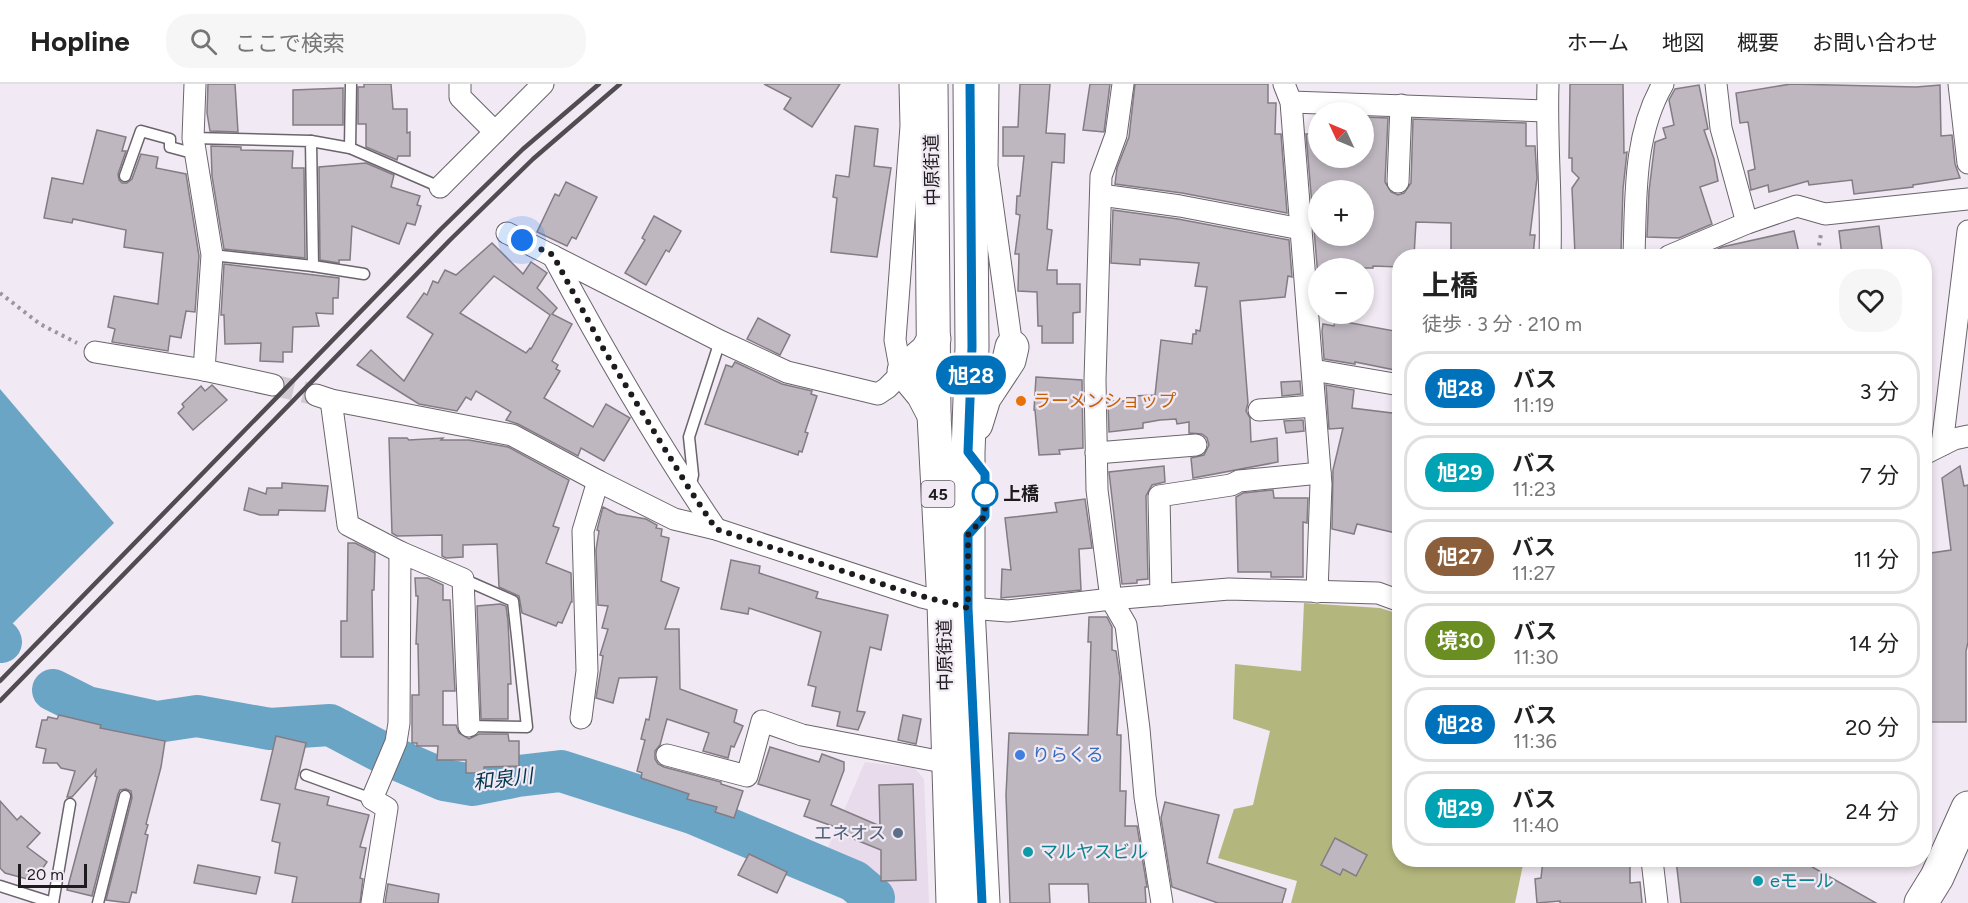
<!DOCTYPE html>
<html lang="ja">
<meta charset="utf-8">
<style>
body{margin:0;font-family:Figtree,"Noto Sans JP",sans-serif;background:#f6f6f6;color:#222;height:100vh;display:flex;flex-direction:column;font-size:22px;white-space:nowrap}
*{box-sizing:border-box;margin:0}
p{font-size:20px;color:#767676}
.icon{flex:none;width:33px;height:33px;fill:none;stroke:currentColor;stroke-width:2;stroke-linecap:round;stroke-linejoin:round}
.map{position:relative;flex:1;overflow:hidden}
.details{position:absolute;left:1392px;top:165px;width:540px;height:618px;display:flex;flex-direction:column;background:#fff;border-radius:24px;box-shadow:0 3px 9px #0003}
.details>*{flex:none}
.badge{padding:0 12px;border-radius:20px;font-size:21px;line-height:39px}
.needle{width:39px;rotate:314deg}
.fabs{position:absolute;left:1308px;top:18px;display:grid;gap:12px}
.fabs a{display:grid;place-items:center;width:66px;height:66px;border-radius:50%;background:#fff;box-shadow:0 3px 9px #0003;font-size:30px}
.scale{position:absolute;left:18px;bottom:15px;width:69px;box-sizing:border-box;padding-left:6px;border:3px solid #1e1b1e;border-top:0;font-size:16px;line-height:21px;white-space:nowrap;color:#1e1b1e;-webkit-text-stroke:4px #f1e9f3;paint-order:stroke}
.you{position:absolute;width:30px;height:30px;margin:-15px;border:4px solid #fff;border-radius:50%;background:#1a73e8;box-shadow:0 0 0 9px #1a73e833}
.map>.badge{position:absolute;translate:-50% -50%;box-shadow:0 0 0 3px #fff}
.round{display:grid;place-items:center;flex:none;width:63px;height:63px;border-radius:24px;background:#f6f6f6}
.overview{display:flex;align-items:center;justify-content:space-between;height:102px;padding:0 30px}
h1{font-size:28px;font-weight:700;line-height:45px}
ul{padding:0;list-style:none}
li{display:flex;align-items:center;gap:18px;height:75px;margin:0 12px 9px;padding:0 18px;border:3px solid #e0e0e0;border-radius:24px}
li div{flex:1}
li b{display:block;font-size:22px}
li em{font-style:normal}
li .badge{min-width:66px;font-weight:700;text-align:center}
header{display:flex;align-items:center;gap:36px;box-sizing:border-box;height:84px;padding:0 30px;background:#fff;border-bottom:2px solid #e0e0e0}
header strong{font-size:28px}
nav{display:flex;gap:33px;margin-inline-start:auto;font-size:21px}
.search{width:420px;height:54px;background:#f6f6f6;display:flex;align-items:center;gap:15px;box-sizing:border-box;padding:0 21px;border-radius:24px;color:#767676;font-size:22px}
.map>svg:first-child{display:block}
.built{fill:#e8dbeb}
.forest{fill:#b4b77d}
.water{fill:#6ba5c6}
.lines{fill:none;stroke-linecap:round;stroke-linejoin:round}
.river{stroke:#6ba5c6;stroke-width:42}
.building{fill:#beb7c0;stroke:#837c84;stroke-width:1.5;fill-rule:evenodd}
.street-tunnel{stroke:#d1cad3;stroke-width:21;stroke-dasharray:21 10;stroke-linecap:butt}
.lane-casing{stroke:#6b646c;stroke-width:13}
.street-casing{stroke:#6b646c;stroke-width:23}
.primary-casing{stroke:#6b646c;stroke-width:35}
.path{stroke:#9b959c;stroke-width:4;stroke-dasharray:3 4.5;stroke-linecap:butt}
.lane{stroke:#fff;stroke-width:10}
.street{stroke:#fff;stroke-width:21}
.primary{stroke:#fff;stroke-width:33}
.rail{stroke:#514c51;stroke-width:4.5}
.line-casing{stroke:#fff;stroke-width:14}
.line{stroke:#0072bc;stroke-width:9}
.walk{stroke:#1e1b1e;stroke-width:6;stroke-dasharray:0 10.8}
.food-dot{fill:#e8710a;stroke:#f1e9f3;stroke-width:2}
.stop-dot{fill:#fff;stroke:#0072bc;stroke-width:3}
.shop-dot{fill:#3f7fe0;stroke:#f1e9f3;stroke-width:2}
.service-dot{fill:#5c6f8a;stroke:#f1e9f3;stroke-width:2}
.culture-dot{fill:#0f9aa8;stroke:#f1e9f3;stroke-width:2}
.labels{text-anchor:middle;stroke-width:4.5;stroke-linejoin:round;paint-order:stroke}
.shield{fill:#f1e9f3;stroke:#5d595e;stroke-width:1.5}
.shield-label{font-size:16px;font-weight:bold;fill:#1e1b1e}
.street-label{font-size:18px;fill:#1e1b1e;stroke:#f1e9f3}
.food-label{font-size:18px;fill:#c56008;stroke:#f1e9f3;text-anchor:start}
.stop-label{font-size:18px;font-weight:bold;fill:#1e1b1e;stroke:#f1e9f3;text-anchor:start}
.shop-label{font-size:18px;fill:#366cbe;stroke:#f1e9f3;text-anchor:start}
.service-label{font-size:18px;fill:#4e5e75;stroke:#f1e9f3;text-anchor:end}
.culture-label{font-size:18px;fill:#0d838f;stroke:#f1e9f3;text-anchor:start}
.water-label{font-size:20px;font-style:italic;fill:#02364d;stroke:#f1e9f3}
</style>
<header>
<strong>Hopline</strong>
<div class="search"><svg class="icon" aria-label="search" viewBox="0 0 24 24"><circle cx="10" cy="10" r="6"/><path d="M15 15l6 6"/></svg>ここで検索</div>
<nav><a>ホーム</a><a>地図</a><a>概要</a><a>お問い合わせ</a></nav>
</header>
<div class="map">
<svg width="1968" height="819" viewBox="0 0 1968 819">
<rect width="100%" height="100%" fill="#f1e9f3"/>
<polygon class="built" points="865,678 914,684 924,695 929,819 870,819 880,809 854,789 823,775"/>
<polygon class="forest" points="1304,519 1380,524 1399,530 1400,776 1524,776 1515,819 1291,819 1297,797 1218,774 1234,725 1253,721 1270,647 1233,635 1235,580 1301,587"/>
<polygon class="water" points="0,305 114,439 2,550 0,549"/>
<g class="lines">
<g class="river">
<polyline points="0,556 1,558"/>
<polyline points="53,606 87,623 157,638 197,632 270,645 330,641 389,672 444,696 473,701 518,692 561,687 692,729 854,797 874,814"/>
</g>
</g>
<g class="building">
<polygon points="208,0 235,0 238,48 210,47 207,29"/>
<polygon points="364,0 391,0 393,25 407,25 407,49 410,48 410,72 398,72 397,76 366,63 366,40 358,40 358,3 364,3"/>
<polygon points="764,0 840,0 812,43 784,25 791,14"/>
<polygon points="1020,0 1050,0 1046,49 1065,50 1064,79 1052,78 1047,145 1052,146 1047,186 1057,186 1057,200 1080,200 1080,228 1073,229 1073,259 1042,259 1042,242 1038,242 1037,208 1018,207 1019,170 1015,170 1020,131 1016,130 1017,112 1020,112 1024,72 1003,72 1003,43 1018,43"/>
<polygon points="1090,0 1110,0 1104,48 1083,46"/>
<polygon points="1135,0 1268,0 1268,19 1276,19 1275,50 1281,50 1287,129 1182,109 1115,100 1117,84 1129,53"/>
<polygon points="1570,0 1623,0 1624,69 1627,68 1623,105 1621,168 1575,170 1572,104 1579,94 1572,87 1572,74 1569,74"/>
<polygon points="1791,0 1916,3 1940,1 1941,52 1952,51 1955,80 1960,94 1913,101 1913,103 1854,110 1852,96 1809,101 1808,97 1769,108 1768,101 1751,106 1748,87 1755,85 1748,38 1740,39 1736,9"/>
<polygon points="1699,1 1708,45 1704,46 1714,75 1718,97 1700,103 1712,140 1679,154 1647,153 1649,107 1655,58 1666,54 1663,44 1674,41 1669,16 1675,5"/>
<polygon points="343,4 343,41 293,41 293,6"/>
<path d="M1364 33 1388 34 1385 98 1391 108 1398 111 1404 109 1411 99 1413 35 1526 39V62H1535L1537 94 1530 151H1535L1533 172H1451V139L1416 138 1414 172H1400V183L1373 182V184H1318V193L1306 50H1318V74H1364ZM1318 106H1364V152H1318Z"/>
<polygon points="855,42 878,45 874,82 891,84 877,173 831,168 837,114 833,113 836,91 849,93"/>
<polygon points="97,46 126,53 122,67 126,67 118,90 119,96 122,99 127,99 132,95 141,70 158,73 156,84 186,90 199,172 195,228 186,227 181,254 170,252 168,267 112,258 115,245 108,243 114,212 158,220 163,169 124,163 126,146 73,135 72,139 44,134 52,94 83,100"/>
<polygon points="211,62 241,63 241,66 293,67 292,84 304,84 305,174 224,165 212,92"/>
<polygon points="366,79 394,91 391,103 420,112 417,121 421,122 415,141 407,139 399,160 352,142 350,176 339,176 339,179 320,176 319,83"/>
<polygon points="566,98 597,113 576,155 572,153 567,162 537,148 555,110 559,112"/>
<polygon points="1113,126 1178,135 1289,156 1292,193 1288,192 1285,213 1240,217 1248,319 1246,327 1250,334 1251,358 1277,354 1278,378 1193,394 1191,374 1204,371 1209,361 1207,354 1202,350 1189,349 1189,338 1177,340 1176,335 1160,336 1143,339 1143,344 1109,348 1108,317 1132,317 1132,312 1155,311 1161,256 1192,260 1193,250 1196,250 1196,246 1200,247 1207,203 1195,202 1199,179 1140,175 1140,181 1111,179"/>
<polygon points="654,132 681,147 669,168 666,166 646,201 625,189 645,156 642,154"/>
<polygon points="1879,142 1883,172 1842,172 1839,147"/>
<polygon points="1794,147 1799,169 1781,172 1717,172 1716,166 1722,163"/>
<path d="M492 159 523 190 531 178 547 189 537 204 557 224 552 230 572 240 552 277 558 281 556 285 560 287 544 314 593 343 606 320 630 334 604 377 581 364 578 372 518 340 506 336 511 328 476 307 471 316 466 313 457 327 419 320 357 281 371 266 404 297 433 250 407 233 424 209 427 211 433 197 438 199 445 186 456 191ZM494 192 550 231 531 265 530 264 526 269 460 229Z"/>
<polygon points="224,180 339,194 338,214 333,214 333,230 316,229 319,242 293,243 292,268 283,268 283,278 260,277 261,259 225,260 224,231 221,231"/>
<polygon points="758,234 790,251 780,271 747,255"/>
<polygon points="1335,236 1400,248 1400,287 1355,278 1355,280 1324,275 1322,247 1323,240 1334,242"/>
<polygon points="735,278 782,300 812,307 811,310 817,312 805,348 808,349 802,368 799,367 798,371 705,340 726,281 732,283"/>
<polygon points="1036,293 1082,296 1083,364 1059,366 1060,370 1039,371 1035,326 1034,326"/>
<polygon points="1300,297 1301,310 1282,312 1281,298"/>
<polygon points="212,301 227,316 193,346 178,329 184,323 182,320 201,302 205,307"/>
<polygon points="1326,301 1354,306 1352,324 1400,330 1400,450 1357,440 1354,450 1332,445 1333,386 1343,344 1329,345"/>
<polygon points="1303,336 1304,347 1286,349 1284,337"/>
<polygon points="389,354 407,354 409,356 443,354 441,356 469,356 508,363 569,396 553,442 559,444 546,479 571,489 572,518 571,518 562,539 558,538 556,542 522,529 519,512 499,503 497,460 463,461 463,473 446,474 442,472 442,451 397,452 392,449"/>
<polygon points="1164,382 1165,398 1152,401 1146,412 1148,495 1137,496 1137,499 1122,500 1109,388"/>
<polygon points="1960,382 1964,402 1968,401 1968,558 1966,567 1966,638 1924,638 1924,478 1931,477 1931,469 1951,466 1942,394"/>
<polygon points="282,399 328,402 325,427 279,426 278,431 260,431 244,426 249,404 266,410 267,404 282,404"/>
<polygon points="1273,406 1274,414 1308,414 1307,439 1303,438 1303,493 1271,493 1271,488 1238,488 1236,413 1243,409"/>
<polygon points="1085,415 1092,464 1079,465 1081,506 1001,514 1002,485 1011,486 1005,434 1057,428 1055,419"/>
<polygon points="603,423 617,430 646,435 657,441 656,444 662,445 661,452 669,454 661,497 679,504 665,545 679,545 680,605 737,626 734,638 743,642 734,663 731,662 728,674 703,667 709,649 667,635 660,661 655,667 655,675 658,680 664,683 721,698 721,700 743,707 734,734 715,728 717,723 687,715 689,710 641,694 642,689 637,687 645,656 641,655 646,635 649,636 657,593 619,594 613,619 596,614 603,572 600,571 608,545 602,544 608,522 598,521 596,466 599,447 597,446"/>
<polygon points="348,459 355,459 375,469 374,506 372,506 373,573 341,573 341,537 347,537"/>
<polygon points="731,476 760,482 759,489 818,508 816,514 888,531 881,566 870,563 857,627 865,628 858,646 837,642 840,628 812,622 816,603 808,601 821,548 749,524 748,530 721,525"/>
<polygon points="415,494 428,494 443,501 443,516 450,516 455,607 443,607 443,641 456,641 459,649 469,655 479,650 508,650 509,657 519,657 519,682 484,683 484,689 466,689 466,676 437,676 438,662 417,662 417,659 412,659 412,611 419,611 418,560 416,560 418,512 416,512"/>
<polygon points="500,520 506,522 508,537 511,600 508,600 508,635 481,635 477,522"/>
<polygon points="1089,533 1107,533 1112,543 1112,566 1116,567 1120,594 1117,651 1121,651 1120,707 1126,707 1125,742 1137,742 1147,803 1145,803 1146,819 1089,819 1088,800 1049,800 1050,819 1010,819 1006,711 1009,649 1088,651 1091,558 1088,558"/>
<polygon points="59,631 101,641 100,644 165,657 161,683 146,740 148,741 145,750 148,751 136,809 132,808 129,819 106,816 132,714 131,707 126,705 120,706 118,710 92,812 67,806 97,693 95,692 96,686 72,713 67,713 75,687 61,684 57,679 43,679 46,665 36,663 42,636 47,636 48,633 57,635"/>
<polygon points="903,631 921,635 916,660 898,656"/>
<polygon points="276,652 306,659 295,705 329,713 327,721 369,731 360,763 366,764 360,794 363,795 360,819 292,819 297,793 275,789 280,759 272,757 280,720 261,716"/>
<polygon points="770,663 819,678 822,670 844,678 844,686 831,721 880,742 879,701 913,700 916,796 881,797 881,766 839,749 841,745 804,732 810,716 758,700"/>
<polygon points="0,717 17,736 21,732 40,749 27,763 47,778 34,797 5,789 0,784"/>
<polygon points="1165,718 1219,731 1207,779 1286,805 1282,819 1218,819 1172,803 1161,734"/>
<polygon points="1335,754 1367,771 1356,792 1343,785 1340,791 1321,781"/>
<polygon points="749,770 787,788 777,809 738,791"/>
<polygon points="1543,776 1577,776 1577,777 1630,776 1630,799 1640,798 1642,819 1560,819 1560,817 1537,819 1535,795 1541,794"/>
<polygon points="1676,776 1800,776 1876,819 1681,819"/>
<polygon points="198,781 260,793 256,810 194,799"/>
<polygon points="388,800 439,810 438,819 385,819"/>
</g>
<g class="lines">
<polyline class="street-tunnel" points="273,301 316,311"/>
<g class="lane-casing">
<g id="lane">
<polyline points="193,54 311,57 313,182 212,171"/>
<polyline points="311,57 350,64 440,103"/>
<polyline points="350,64 351,0"/>
<polyline points="125,92 141,47 170,55 170,63 196,70"/>
<polyline points="313,182 364,190"/>
<polyline points="690,404 693,391 689,353 720,257"/>
<polyline points="976,442 985,432 985,390 977,380"/>
<polyline points="463,495 513,517 527,643 469,642"/>
<polyline points="306,691 372,715"/>
<polyline points="0,802 53,819"/>
<polyline points="53,819 70,720"/>
<polyline points="98,819 125,712"/>
</g>
</g>
<g class="street-casing">
<g id="street">
<polyline points="195,0 193,54 212,171 204,286"/>
<polyline points="460,0 460,13 495,48"/>
<polyline points="988,0 987,82 1012,263"/>
<polyline points="1123,0 1116,51 1101,92 1095,296 1097,406 1111,515 1126,541 1139,645 1145,713 1162,819"/>
<polyline points="1284,0 1291,18 1321,400 1317,508"/>
<path d="M1548 0C1546 58 1552 114 1550 172"/>
<polyline points="1716,0 1721,44 1747,139"/>
<polyline points="1959,0 1968,79"/>
<polyline points="1291,18 1547,27"/>
<polyline points="1398,98 1401,21"/>
<polyline points="440,103 543,0"/>
<polyline points="1101,111 1180,122 1301,145"/>
<polyline points="507,149 553,172"/>
<path d="M1634 172C1636 114 1633 52 1663 0"/>
<polyline points="1669,172 1747,139 1797,122 1825,130 1968,115"/>
<polyline points="95,268 204,286 273,301"/>
<polyline points="1313,286 1400,301"/>
<polyline points="316,311 331,316 512,351 598,397 674,435 716,445 922,513 968,524 1008,527 1111,515 1229,505 1378,509 1400,517"/>
<polyline points="331,316 348,441 400,468"/>
<polyline points="1259,326 1314,322"/>
<polyline points="1942,361 1968,147"/>
<polyline points="1096,369 1196,361"/>
<polyline points="1924,370 1954,355 1968,352"/>
<path d="M716 445C656 357 603 265 553 172L720 257 787 288 878 310 887 304 904 287 899 278 895 256 911 42 910 0"/>
<polyline points="1161,511 1159,412 1231,401 1239,397 1320,389"/>
<polyline points="581,634 587,587 583,447 598,397"/>
<polyline points="667,671 747,692 762,637 802,651 948,679"/>
<polyline points="1652,776 1657,819"/>
<polyline points="372,819 387,724 372,715 396,658 399,639 400,468 463,495 469,642"/>
</g>
</g>
<g class="primary-casing">
<g id="primary">
<polyline points="931,0 934,331 944,519 953,819"/>
<polyline points="970,0 972,263 968,368 968,524 983,819"/>
<polyline points="934,331 923,310 904,287 927,267 934,255"/>
<polyline points="976,340 984,314 1009,276 1012,263"/>
<polyline points="1921,819 1937,793 1968,724"/>
</g>
</g>
<g class="path">
<polyline points="1810,172 1818,167 1821,150"/>
<polyline points="0,209 40,240 77,259"/>
</g>
<use href="#lane" class="lane"/>
<use href="#street" class="street"/>
<use href="#primary" class="primary"/>
<g class="rail">
<polyline points="0,597 441,145 523,65 599,0"/>
<polyline points="0,617 450,156 533,75 620,0"/>
</g>
</g>
<g class="lines">
<g class="line-casing">
<polyline id="line" points="970,0 972,263 968,368 985,390 985,432 968,451 968,524 982,819"/>
</g>
<use href="#line" class="line"/>
<polyline class="walk" points="522,156 553,171 604,266 690,406 716,445 906,508 968,524 968,451 985,432 985,410"/>
</g>
<circle class="food-dot" cx="1021" cy="317" r="6"/>
<circle class="stop-dot" cx="985" cy="410" r="12"/>
<circle class="shop-dot" cx="1020" cy="671" r="6"/>
<circle class="service-dot" cx="898" cy="749" r="6"/>
<g class="culture-dot">
<circle cx="1028" cy="768" r="6"/>
<circle cx="1758" cy="797" r="6"/>
</g>
<g class="labels">
<rect class="shield" x="921.5" y="397" width="33" height="26" rx="4.5"/>
<g class="shield-label">
<text x="938" y="416">45</text>
</g>
<g class="street-label">
<text transform="translate(932 86) rotate(-91)" y="6">中原街道</text>
<text transform="translate(945 571) rotate(-91)" y="6">中原街道</text>
</g>
<g class="food-label">
<text x="1033" y="323">ラーメンショップ</text>
</g>
<g class="stop-label">
<text x="1003" y="416">上橋</text>
</g>
<g class="shop-label">
<text x="1032" y="677">りらくる</text>
</g>
<g class="service-label">
<text x="886" y="755">エネオス</text>
</g>
<g class="culture-label">
<text x="1040" y="774">マルヤスビル</text>
<text x="1770" y="803">eモール</text>
</g>
<g class="water-label">
<text transform="translate(503 695) rotate(-7)" y="7">和泉川</text>
</g>
</g>
</svg>
<div class="fabs">
<a><svg class="needle" viewBox="-14 -14 28 28"><path d="M0-13l5 13h-10z" fill="#e53935"/><path d="M0 13l5-13h-10z" fill="#767676"/></svg></a>
<a>+</a>
<a>−</a>
</div>
<div class="scale">20 m</div>
<div class="you" style="left:522px;top:156px"></div>
<b class="badge" style="left:971px;top:291px;background:#0072bc;color:#fff">旭28</b>
<section class="details">
<div class="overview"><div><h1>上橋</h1><p>徒歩 · 3 分 · 210 m</p></div><a class="round"><svg class="icon" aria-label="heart" viewBox="0 0 24 24"><path d="M12 20l-8-8c-3-5 5-10 8-4 3-6 11-1 8 4z"/></svg></a></div>
<ul>
<li><span class="badge" style="background:#0072bc;color:#fff">旭28</span><div><b>バス</b><p>11:19</p></div><em>3 分</em></li>
<li><span class="badge" style="background:#00a3b4;color:#fff">旭29</span><div><b>バス</b><p>11:23</p></div><em>7 分</em></li>
<li><span class="badge" style="background:#8b5e3c;color:#fff">旭27</span><div><b>バス</b><p>11:27</p></div><em>11 分</em></li>
<li><span class="badge" style="background:#6b8e23;color:#fff">境30</span><div><b>バス</b><p>11:30</p></div><em>14 分</em></li>
<li><span class="badge" style="background:#0072bc;color:#fff">旭28</span><div><b>バス</b><p>11:36</p></div><em>20 分</em></li>
<li><span class="badge" style="background:#00a3b4;color:#fff">旭29</span><div><b>バス</b><p>11:40</p></div><em>24 分</em></li>
</ul>
</section>
</div>
